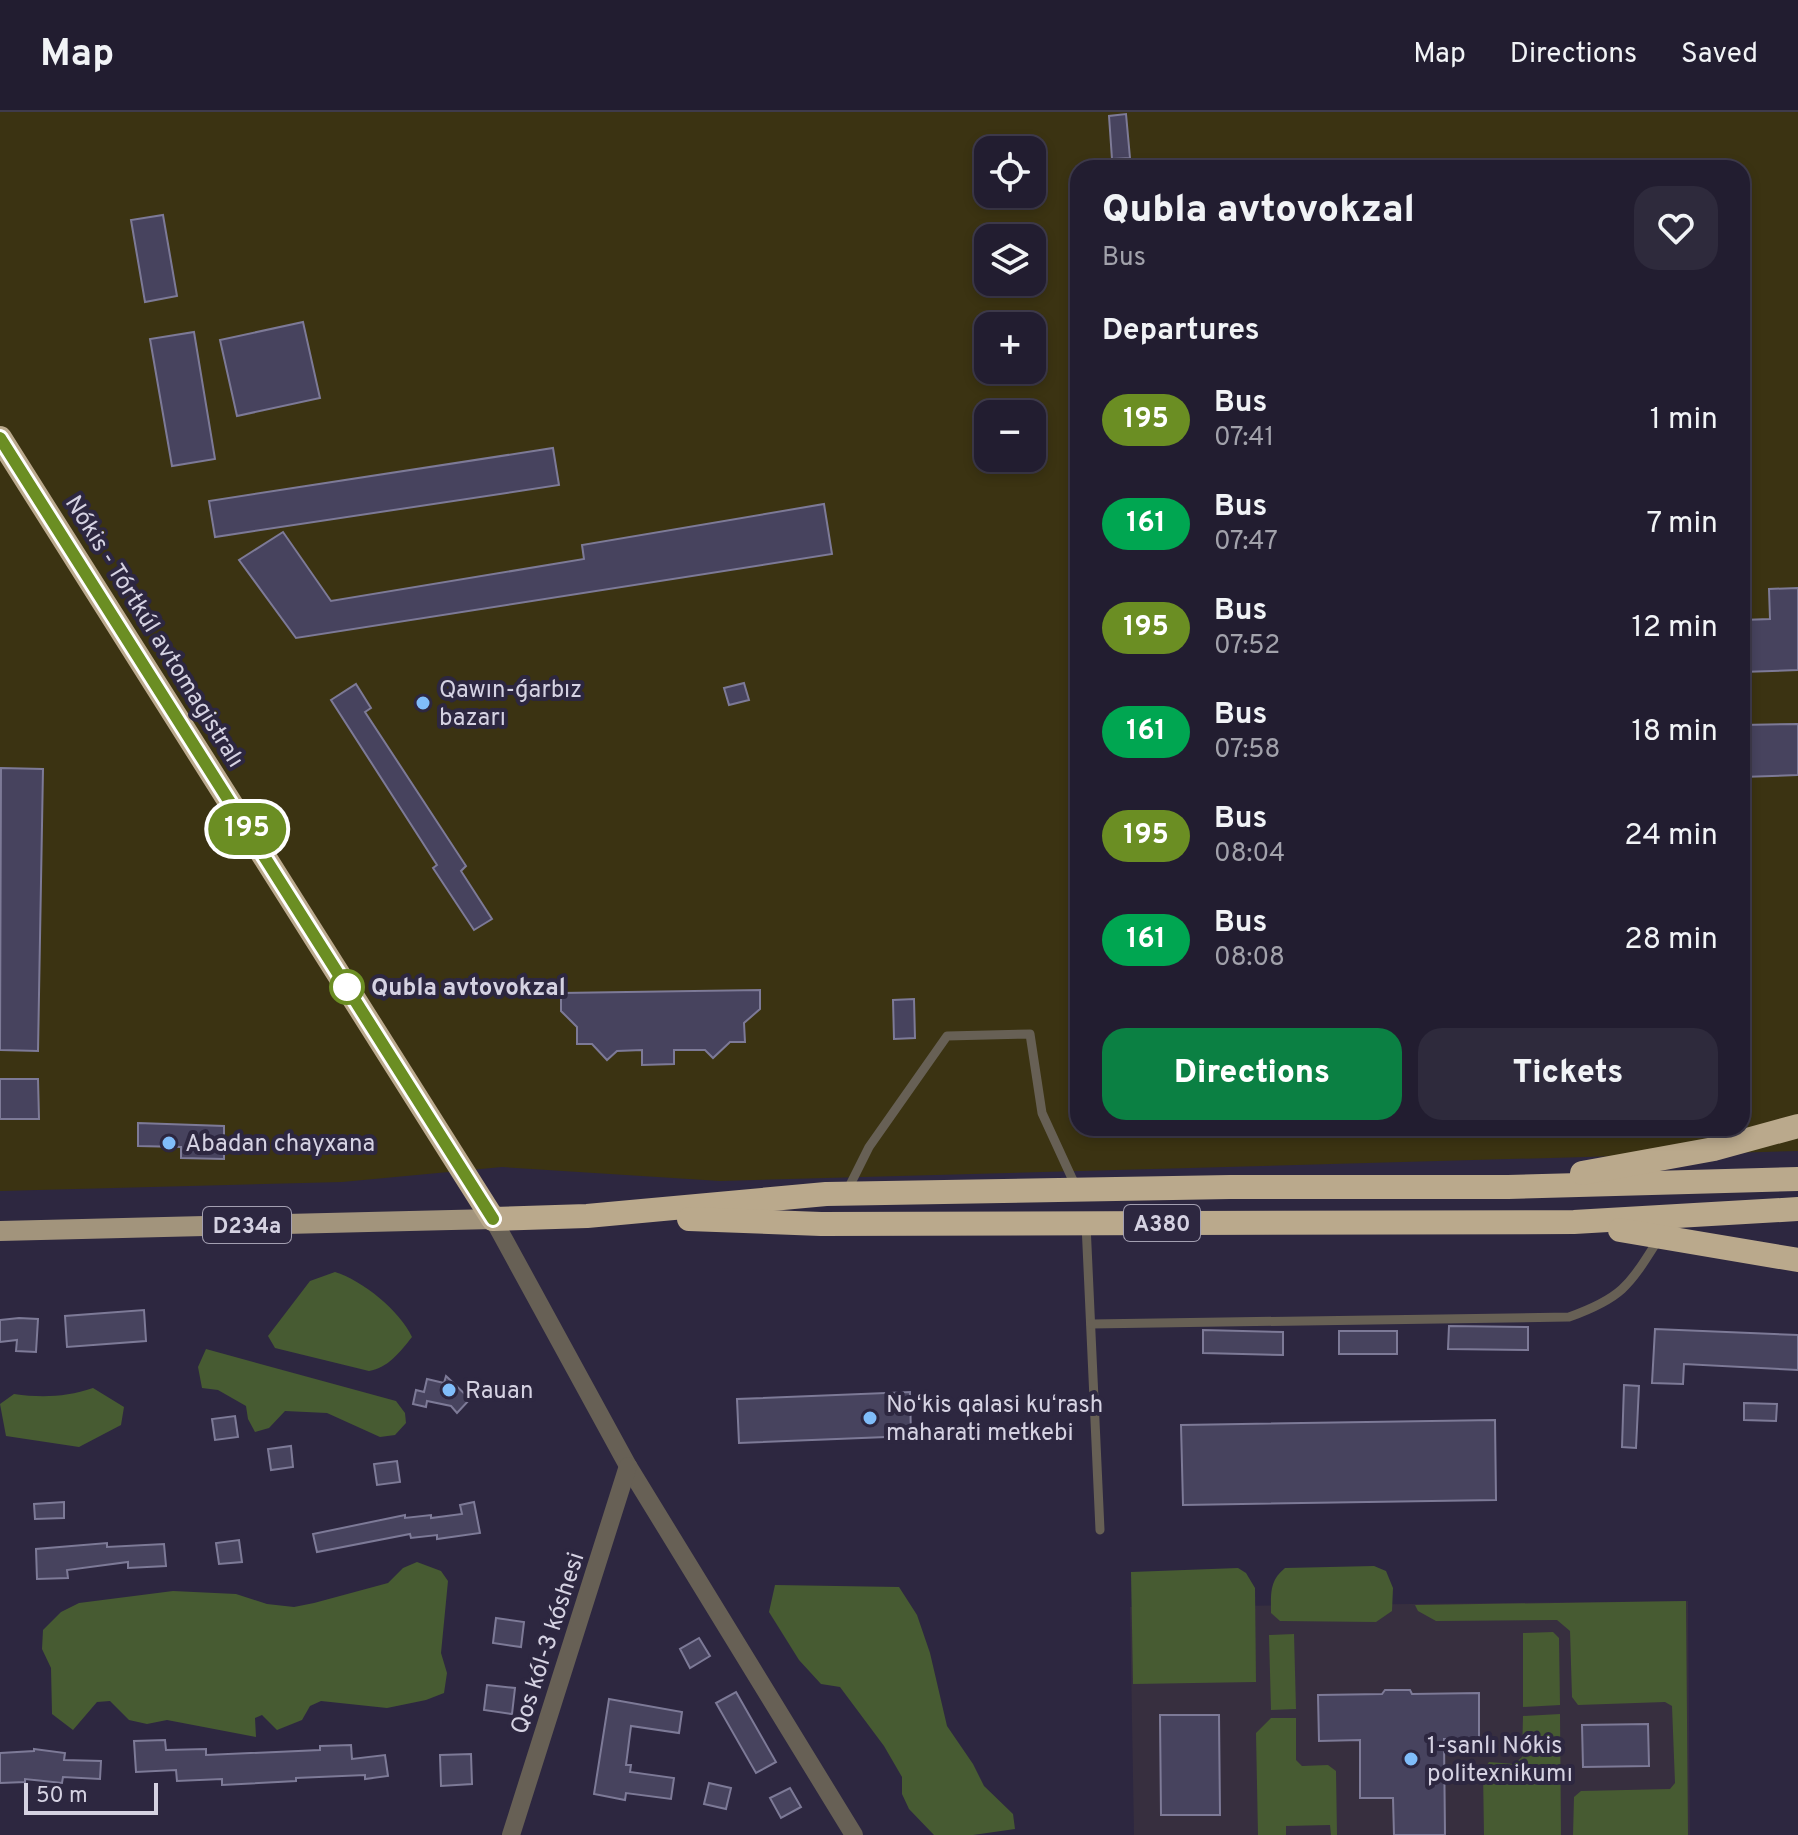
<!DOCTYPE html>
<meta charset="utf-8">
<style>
body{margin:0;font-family:Overpass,sans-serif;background:#2e2a3c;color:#f1f3f6;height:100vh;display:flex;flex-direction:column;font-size:30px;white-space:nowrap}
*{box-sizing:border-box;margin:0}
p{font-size:26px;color:#a2a2ab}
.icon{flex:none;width:44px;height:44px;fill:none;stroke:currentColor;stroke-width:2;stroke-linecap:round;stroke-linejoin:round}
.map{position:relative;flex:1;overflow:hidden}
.drawer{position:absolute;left:1070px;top:48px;width:680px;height:976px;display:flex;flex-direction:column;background:#221d30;border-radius:24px;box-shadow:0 4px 12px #0003,0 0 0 2px #3f3b4c}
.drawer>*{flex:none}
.badge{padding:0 16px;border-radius:26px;font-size:28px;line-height:52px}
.controls{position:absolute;left:974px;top:24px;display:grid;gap:16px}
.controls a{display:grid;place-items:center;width:72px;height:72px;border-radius:16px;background:#221d30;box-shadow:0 4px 12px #0003,0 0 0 2px #3f3b4c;font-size:40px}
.scale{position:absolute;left:24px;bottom:20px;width:134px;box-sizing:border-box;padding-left:8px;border:4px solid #d5d2e2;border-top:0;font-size:22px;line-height:28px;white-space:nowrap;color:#d5d2e2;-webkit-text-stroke:6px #2d2740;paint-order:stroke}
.map>.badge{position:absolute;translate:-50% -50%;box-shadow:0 0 0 4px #fff}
h2{padding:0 32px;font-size:30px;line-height:72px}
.round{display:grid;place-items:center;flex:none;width:84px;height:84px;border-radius:24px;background:#2e2a3c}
.headline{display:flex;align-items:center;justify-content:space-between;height:136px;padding:0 32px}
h1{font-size:38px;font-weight:800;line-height:60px}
.cta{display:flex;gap:16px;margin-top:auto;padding:16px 32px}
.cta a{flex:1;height:92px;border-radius:24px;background:#0b8043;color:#fff;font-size:32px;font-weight:800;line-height:92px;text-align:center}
.cta a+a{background:#2e2a3c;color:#f1f3f6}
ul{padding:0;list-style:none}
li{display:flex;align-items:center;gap:24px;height:104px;padding:0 32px}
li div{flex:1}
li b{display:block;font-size:30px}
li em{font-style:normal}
li .badge{min-width:88px;font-weight:700;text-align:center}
header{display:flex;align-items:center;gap:48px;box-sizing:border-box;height:112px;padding:0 40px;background:#221d30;border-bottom:2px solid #3f3b4c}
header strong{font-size:38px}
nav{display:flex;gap:44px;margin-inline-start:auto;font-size:28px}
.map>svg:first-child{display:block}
.education{fill:#372f3f}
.green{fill:#475b32}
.sand{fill:#3b3312;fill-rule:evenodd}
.building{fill:#47435e;stroke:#7d7a97;stroke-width:2}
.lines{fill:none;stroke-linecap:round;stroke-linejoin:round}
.lane{stroke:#676055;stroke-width:9}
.street{stroke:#676055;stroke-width:18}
.primary{stroke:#a2947c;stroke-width:20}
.highway{stroke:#baa98c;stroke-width:24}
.line-casing{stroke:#fff;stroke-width:18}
.line{stroke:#6b8e23;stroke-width:12}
.poi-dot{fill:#80bdfa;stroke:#2d2740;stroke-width:3}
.stop-dot{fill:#fff;stroke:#6b8e23;stroke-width:4}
.labels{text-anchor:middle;stroke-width:8;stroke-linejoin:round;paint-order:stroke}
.shield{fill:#2d2740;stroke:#a39fb1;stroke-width:2}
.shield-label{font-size:22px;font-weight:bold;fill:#d5d2e2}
.street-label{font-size:24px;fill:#d5d2e2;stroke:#2d2740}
.poi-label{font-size:24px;fill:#d5d2e2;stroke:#2d2740;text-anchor:start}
.stop-label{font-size:24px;font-weight:bold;fill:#d5d2e2;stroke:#2d2740;text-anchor:start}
</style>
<header>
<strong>Map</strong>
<nav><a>Map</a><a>Directions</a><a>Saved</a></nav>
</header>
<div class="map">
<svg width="1798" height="1723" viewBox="0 0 1798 1723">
<rect width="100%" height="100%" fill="#2d2740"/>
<polygon class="education" points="1688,1489 1690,1723 1134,1723 1130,1495"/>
<g class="green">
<path d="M335 1160C362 1168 400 1199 412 1225 400 1240 388 1256 369 1259L275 1236 268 1224 310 1169Z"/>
<polygon points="206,1237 396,1289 405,1301 406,1311 395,1323 380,1325 327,1301 285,1299 269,1316 255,1320 248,1307 246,1294 218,1278 202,1276 198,1255"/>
<path d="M93 1276 124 1295 121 1313 79 1335 6 1324 0 1292 14 1282C42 1286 66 1285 93 1276Z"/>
<polygon points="417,1450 441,1459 448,1469 441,1541 447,1561 444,1581 426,1588 387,1596 321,1589 310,1594 302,1608 277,1618 262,1603 255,1606 256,1625 167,1608 147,1612 129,1608 110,1589 97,1590 73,1618 52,1602 51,1556 42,1537 43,1518 61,1500 79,1491 173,1479 236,1482 267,1492 294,1495 314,1491 388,1471 403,1456"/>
<path d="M1374 1454 1386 1459 1393 1476 1392 1499 1376 1510 1280 1509 1271 1501C1271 1482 1269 1469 1285 1456Z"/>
<polygon points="1238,1456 1246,1461 1255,1476 1256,1570 1133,1572 1131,1460"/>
<polygon points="775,1473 899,1475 917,1503 930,1541 947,1614 973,1652 984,1674 1013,1702 1015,1717 973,1723 934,1723 909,1697 902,1682 902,1665 884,1634 840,1575 821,1572 799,1548 769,1500"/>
<polygon points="1686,1489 1688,1723 1573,1723 1574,1685 1581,1679 1670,1677 1675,1671 1672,1594 1665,1590 1578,1593 1572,1585 1570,1519 1557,1508 1436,1509 1418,1499 1415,1493"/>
<polygon points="1553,1520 1559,1526 1560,1593 1523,1595 1523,1521"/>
<polygon points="1294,1522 1296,1597 1271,1598 1269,1523"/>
<polygon points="1560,1602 1561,1723 1484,1723 1483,1659 1489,1650 1514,1652 1522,1645 1523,1604"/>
<polygon points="1271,1606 1296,1606 1296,1648 1302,1654 1328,1653 1336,1659 1337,1723 1331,1723 1330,1713 1286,1714 1286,1723 1258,1723 1256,1621"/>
</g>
<path class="sand" d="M0 0H1798V1039L720 1069 502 1055 342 1070 0 1079ZM988 38H1032V82H988ZM1078 56H1742V1016H1078ZM988 126H1032V170H988ZM988 214H1032V258H988ZM988 302H1032V346H988Z"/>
<g class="building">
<polygon points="1126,2 1130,46 1112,47 1109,4"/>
<polygon points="163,103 177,184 145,190 131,108"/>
<polygon points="303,210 320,286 237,304 220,228"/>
<polygon points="194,220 215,347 172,354 150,227"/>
<polygon points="553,336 559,373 215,425 209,389"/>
<polygon points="824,392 832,442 296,526 239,448 283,420 331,489 584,447 582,433"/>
<polygon points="1798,476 1798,558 1742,560 1742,508 1770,507 1769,477"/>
<polygon points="744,571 749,588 729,593 724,576"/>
<polygon points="356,572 371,596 365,600 466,754 461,759 492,807 474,818 433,756 437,753 331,588"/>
<polygon points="1798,612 1798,663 1742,665 1742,613"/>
<polygon points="1,656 43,657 38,939 0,938"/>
<polygon points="760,878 760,897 744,911 745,930 730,930 713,946 705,938 674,938 674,952 642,953 642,938 617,939 607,948 592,932 577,932 577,915 561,899 561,881"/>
<polygon points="914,887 915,926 894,927 893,888"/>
<polygon points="0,967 38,967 39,1007 0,1007"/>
<polygon points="138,1011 224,1014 224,1047 181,1046 181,1035 138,1034"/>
<polygon points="144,1198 146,1229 67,1235 65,1204"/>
<polygon points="19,1206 38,1207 36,1240 16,1239 17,1228 0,1230 0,1208"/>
<polygon points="1449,1214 1528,1215 1528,1238 1448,1237"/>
<polygon points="1655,1217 1798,1223 1798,1258 1684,1252 1683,1272 1652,1271"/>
<polygon points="1203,1218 1283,1220 1283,1243 1203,1241"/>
<rect x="1339" y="1219" width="58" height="23"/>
<polygon points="446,1264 470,1287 457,1301 451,1294 427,1289 426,1295 413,1292 416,1278 424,1280 427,1267 444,1271"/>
<polygon points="1624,1273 1639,1274 1636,1336 1622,1335"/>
<polygon points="910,1280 911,1324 739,1331 737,1287"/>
<polygon points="1744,1291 1777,1292 1776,1309 1744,1308"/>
<polygon points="235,1304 238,1325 215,1328 212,1307"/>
<polygon points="1495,1308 1496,1388 1183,1393 1181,1313"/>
<polygon points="291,1334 293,1355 271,1358 268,1337"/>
<polygon points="397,1349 400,1370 377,1373 374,1352"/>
<polygon points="64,1390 64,1406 35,1407 34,1392"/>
<polygon points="474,1390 480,1421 437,1427 437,1423 411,1426 410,1422 317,1440 313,1422 405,1403 405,1406 431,1403 431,1406 462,1402 460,1393"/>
<polygon points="239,1428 242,1450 219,1452 216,1431"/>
<polygon points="107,1431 107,1435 164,1432 166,1454 128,1456 128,1450 67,1458 68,1466 37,1467 36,1437"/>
<polygon points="496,1506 524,1510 521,1535 493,1531"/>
<polygon points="699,1526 710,1544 690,1556 680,1537"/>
<polygon points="487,1573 515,1576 512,1602 484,1598"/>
<polygon points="1385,1578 1410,1578 1412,1582 1479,1581 1479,1627 1444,1627 1445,1723 1394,1723 1393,1686 1360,1686 1360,1628 1319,1629 1318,1583 1382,1582"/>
<polygon points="736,1580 776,1650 756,1661 716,1591"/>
<polygon points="609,1587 682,1600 679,1621 631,1614 626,1653 631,1653 630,1660 674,1666 671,1687 626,1681 625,1688 594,1682"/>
<polygon points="1160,1603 1219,1603 1220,1703 1161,1703"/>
<polygon points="1648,1612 1649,1654 1583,1655 1582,1613"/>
<polygon points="165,1628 166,1638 206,1637 206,1643 320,1638 320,1634 351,1633 352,1647 385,1643 388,1664 365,1667 365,1663 296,1666 296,1669 222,1673 222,1667 177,1669 176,1658 136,1660 134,1629"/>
<polygon points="34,1637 65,1641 64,1648 101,1649 100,1667 63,1665 62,1671 25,1667 25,1670 0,1671 0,1641 34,1639"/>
<polygon points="471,1642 472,1672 441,1674 440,1643"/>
<polygon points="709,1671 731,1676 726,1697 704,1692"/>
<polygon points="790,1676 801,1695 781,1706 770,1686"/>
</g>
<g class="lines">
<g class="lane">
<polyline points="847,1079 869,1035 947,924 1030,922 1042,1001 1076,1075"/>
<polyline points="1086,1112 1100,1418"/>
<path d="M1091 1212 1569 1205C1622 1186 1629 1174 1658 1128"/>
</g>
<g class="street">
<polyline points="493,1107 628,1354 854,1723"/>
<polyline points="511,1723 628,1354"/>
</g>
<polyline class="primary" points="0,1119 493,1107"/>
<g class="highway">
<polyline points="0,326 493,1107 587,1104 826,1082 1230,1075 1508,1075 1798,1067"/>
<polyline points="1582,1061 1714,1037 1798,1014"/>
<polyline points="689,1107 821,1112 1574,1110 1798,1097"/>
<polyline points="1620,1118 1798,1148"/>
</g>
</g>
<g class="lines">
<g class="line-casing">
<polyline id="line" points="0,326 493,1107"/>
</g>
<use href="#line" class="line"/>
</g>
<g class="poi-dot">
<circle cx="423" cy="591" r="8"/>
<circle cx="169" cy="1031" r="8"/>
<circle cx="449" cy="1278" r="8"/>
<circle cx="870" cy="1306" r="8"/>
<circle cx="1411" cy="1647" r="8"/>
</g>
<circle class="stop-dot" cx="347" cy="875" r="16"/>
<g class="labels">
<g class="shield">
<rect x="1124" y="1093" width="76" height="36" rx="6"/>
<rect x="203" y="1095" width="88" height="36" rx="6"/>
</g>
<g class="shield-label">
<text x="1162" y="1119">A380</text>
<text x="247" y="1121">D234a</text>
</g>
<g class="street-label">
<text transform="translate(155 519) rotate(58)" y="8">Nókis - Tórtkúl avtomagistralı</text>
<text transform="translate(547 1531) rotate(-72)" y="8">Qos kól-3 kóshesi</text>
</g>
<g class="poi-label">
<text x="439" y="585">Qawın-ǵarbız<tspan x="439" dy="28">bazarı</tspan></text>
<text x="185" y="1039">Abadan chayxana</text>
<text x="465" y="1286">Rauan</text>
<text x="886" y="1300">Noʻkis qalasi kuʻrash<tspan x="886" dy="28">maharati metkebi</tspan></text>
<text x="1427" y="1641">1-sanlı Nókis<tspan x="1427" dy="28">politexnikumı</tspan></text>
</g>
<g class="stop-label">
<text x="371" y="883">Qubla avtovokzal</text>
</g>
</g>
</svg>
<div class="controls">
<a><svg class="icon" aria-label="locate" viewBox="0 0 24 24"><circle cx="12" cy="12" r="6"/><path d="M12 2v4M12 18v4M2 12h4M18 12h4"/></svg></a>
<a><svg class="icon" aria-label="layers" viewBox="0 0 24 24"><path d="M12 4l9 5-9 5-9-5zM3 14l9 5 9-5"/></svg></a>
<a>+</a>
<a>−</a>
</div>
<div class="scale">50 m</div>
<b class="badge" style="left:247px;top:717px;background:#6b8e23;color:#fff">195</b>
<section class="drawer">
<div class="headline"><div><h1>Qubla avtovokzal</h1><p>Bus</p></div><a class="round"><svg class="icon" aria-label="heart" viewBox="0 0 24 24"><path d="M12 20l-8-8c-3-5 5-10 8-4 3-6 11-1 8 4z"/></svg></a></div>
<h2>Departures</h2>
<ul>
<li><span class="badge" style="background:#6b8e23;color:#fff">195</span><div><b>Bus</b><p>07:41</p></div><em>1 min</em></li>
<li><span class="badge" style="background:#00a651;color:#fff">161</span><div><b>Bus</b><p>07:47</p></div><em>7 min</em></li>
<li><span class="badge" style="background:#6b8e23;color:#fff">195</span><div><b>Bus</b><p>07:52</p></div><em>12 min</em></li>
<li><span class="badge" style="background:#00a651;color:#fff">161</span><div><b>Bus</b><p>07:58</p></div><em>18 min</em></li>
<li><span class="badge" style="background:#6b8e23;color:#fff">195</span><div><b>Bus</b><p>08:04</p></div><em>24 min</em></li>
<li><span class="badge" style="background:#00a651;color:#fff">161</span><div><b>Bus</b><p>08:08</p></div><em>28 min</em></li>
</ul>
<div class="cta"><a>Directions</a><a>Tickets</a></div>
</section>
</div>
